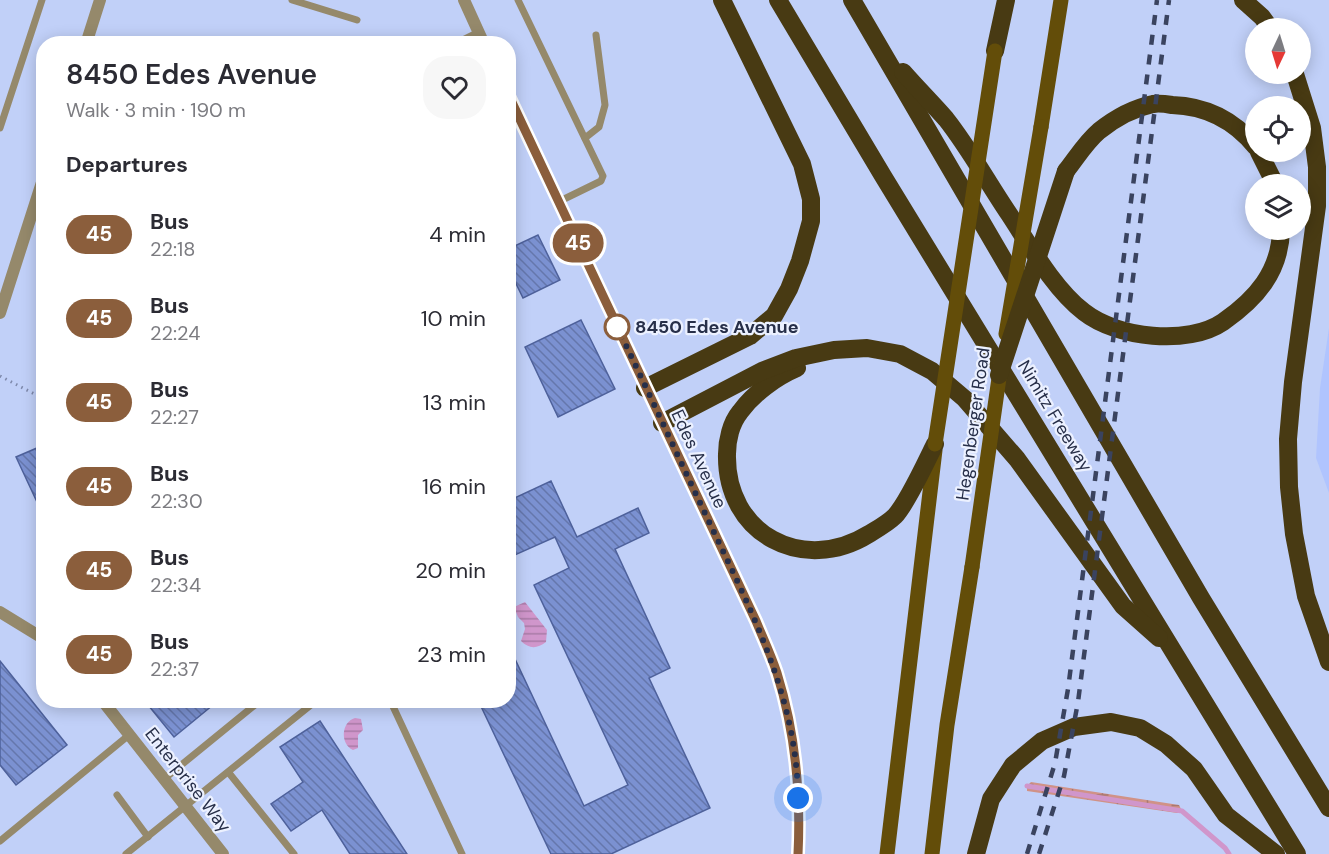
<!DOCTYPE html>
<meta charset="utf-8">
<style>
body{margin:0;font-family:"DM Sans",sans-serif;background:#f7f7f7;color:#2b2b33;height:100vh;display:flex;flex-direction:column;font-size:22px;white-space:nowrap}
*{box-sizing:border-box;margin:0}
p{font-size:20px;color:#7c7c81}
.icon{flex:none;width:33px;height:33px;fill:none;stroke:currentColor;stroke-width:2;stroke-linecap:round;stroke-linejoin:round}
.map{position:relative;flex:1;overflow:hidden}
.drawer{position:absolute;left:36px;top:36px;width:480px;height:672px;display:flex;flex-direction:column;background:#fff;border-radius:24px;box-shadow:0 3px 15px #0003}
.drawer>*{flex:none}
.badge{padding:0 12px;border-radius:20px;font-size:21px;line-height:39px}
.needle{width:39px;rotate:184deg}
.tools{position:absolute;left:1245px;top:18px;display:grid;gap:12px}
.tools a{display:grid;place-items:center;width:66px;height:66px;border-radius:50%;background:#fff;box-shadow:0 3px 15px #0003;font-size:30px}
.you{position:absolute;width:30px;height:30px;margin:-15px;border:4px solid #fff;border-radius:50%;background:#1a73e8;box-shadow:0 0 0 9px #1a73e833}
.map>.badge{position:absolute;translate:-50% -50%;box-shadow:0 0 0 3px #fff}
h2{padding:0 30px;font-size:22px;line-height:54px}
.round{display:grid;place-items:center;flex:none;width:63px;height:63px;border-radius:24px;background:#f7f7f7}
.headline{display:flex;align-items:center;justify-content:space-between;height:102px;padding:0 30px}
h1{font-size:28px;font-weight:600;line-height:45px}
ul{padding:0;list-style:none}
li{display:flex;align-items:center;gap:18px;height:84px;padding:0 30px}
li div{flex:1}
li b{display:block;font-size:22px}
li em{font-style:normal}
li .badge{min-width:66px;font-weight:700;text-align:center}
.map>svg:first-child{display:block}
.built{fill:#b0c4fe}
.wetland{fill:url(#wetland-marsh)}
.water{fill:url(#water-rules)}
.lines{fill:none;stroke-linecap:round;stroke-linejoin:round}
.stream{stroke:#d096cb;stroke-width:5}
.building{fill:url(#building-back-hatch);stroke:#4e619b;stroke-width:1.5}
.path{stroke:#7e89ab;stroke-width:3;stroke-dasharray:1.5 4.5;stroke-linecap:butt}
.service{stroke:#95896b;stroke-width:7}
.minor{stroke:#95896b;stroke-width:12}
.tertiary{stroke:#95896b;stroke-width:12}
.primary{stroke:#634d09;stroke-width:15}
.motorway{stroke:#483a13;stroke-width:18}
.rail{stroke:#3a435f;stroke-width:4.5;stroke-dasharray:10 10;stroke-linecap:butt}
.primary-bridge{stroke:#634d09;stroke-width:15}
.motorway-bridge{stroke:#483a13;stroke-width:18}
.line-casing{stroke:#fff;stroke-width:14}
.line{stroke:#8b5e3c;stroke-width:9}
.walk{stroke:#272f49;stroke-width:6;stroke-dasharray:0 10.8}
.stop-dot{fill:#fff;stroke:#8b5e3c;stroke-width:3}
.labels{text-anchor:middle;stroke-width:4.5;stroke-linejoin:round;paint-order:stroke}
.stop-label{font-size:18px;font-weight:bold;fill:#272f49;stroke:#ecf1ff;text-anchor:start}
.street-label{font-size:18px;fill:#272f49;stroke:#ecf1ff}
</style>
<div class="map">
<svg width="1329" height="854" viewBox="0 0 1329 854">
<defs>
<pattern id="wetland-marsh" width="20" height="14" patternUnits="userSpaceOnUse" patternTransform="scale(1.5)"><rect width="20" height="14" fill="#d09287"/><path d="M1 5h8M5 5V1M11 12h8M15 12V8" fill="none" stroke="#a97870"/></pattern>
<pattern id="water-rules" width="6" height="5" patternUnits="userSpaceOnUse" patternTransform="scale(1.5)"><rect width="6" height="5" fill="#d096cb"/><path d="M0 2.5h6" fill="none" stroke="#a97ba7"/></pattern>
<pattern id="building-back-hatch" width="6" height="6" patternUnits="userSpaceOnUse" patternTransform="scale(1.5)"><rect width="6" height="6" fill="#7b91d1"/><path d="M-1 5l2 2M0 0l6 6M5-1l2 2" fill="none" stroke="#6577ac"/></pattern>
</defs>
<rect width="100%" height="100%" fill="#c1d0f8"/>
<polygon class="built" points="1329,328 1329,493 1316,458 1320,388"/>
<polygon class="wetland" points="1031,782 1179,805 1182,811 1177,813 1027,791 1027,786"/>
<g class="water">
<path d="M525 602 547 630 546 642C537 649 529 649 521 641L525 629 524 623 518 617 514 607Z"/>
<path d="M355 718 361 719 363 730 358 735V748L353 750C340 744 341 722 355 718Z"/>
</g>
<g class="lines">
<polyline class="stream" points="1027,786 1182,811 1225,848 1229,854"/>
</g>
<g class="building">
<polygon points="538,235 560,280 523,298 508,267 508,249"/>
<polygon points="581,320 615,389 558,417 525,347"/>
<polygon points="44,445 44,517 16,457"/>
<polygon points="551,481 577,537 638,508 649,533 615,549 670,668 649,678 710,808 611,854 551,854 478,700 508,700 508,644 584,806 628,785 534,585 569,568 555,537 508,558 508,501"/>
<polygon points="0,661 67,745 16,785 0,765"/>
<polygon points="144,700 219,700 174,737"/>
<polygon points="320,721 407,854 350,854 322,810 291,831 271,804 303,782 280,747"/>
</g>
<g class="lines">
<polyline class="path" points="0,376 44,399"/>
<g class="service">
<polyline points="292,0 357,20"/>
<polyline points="518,0 603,176 601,181 558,202"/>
<polyline points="455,44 479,32"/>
<polyline points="0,128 42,0"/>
<polyline points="585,138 599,127 605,105 596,35"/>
<polyline points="390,700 462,854"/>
<polyline points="229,773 294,854"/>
<polyline points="164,779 261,700"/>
<polyline points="117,795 148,837"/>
<polyline points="0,841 129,735"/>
<polyline points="126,854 317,700"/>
</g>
<g class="minor">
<polyline points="86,44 100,0"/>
<polyline points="0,313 44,176"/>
<polyline points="0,612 44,639"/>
<polyline points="102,700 223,854"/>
</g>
<g class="tertiary">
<polyline points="464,0 484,44"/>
<path d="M508 94 756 622C763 638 771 655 777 673 795 731 801 793 798 854"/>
</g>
<g class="primary">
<polyline points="1041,127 1061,0"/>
<polyline points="887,854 935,450"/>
<polyline points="932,854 947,725 972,567"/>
</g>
<g class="motorway">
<polyline points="778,0 883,176 1297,854"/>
<polyline points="852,0 1201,598 1329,808"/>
<polyline points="1243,0 1262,17 1270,28"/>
<polyline points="995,51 1006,0"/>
<path d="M903 72C917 88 932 103 946 119 969 148 988 183 1009 214 1030 246 1054 289 1084 312 1117 338 1188 346 1223 322 1256 299 1280 272 1281 230"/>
<polyline points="1295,74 1312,128 1317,167 1317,206 1293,382 1288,439 1289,487 1294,534 1306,596 1329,662"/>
<polyline points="1259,152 1275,184"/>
<path d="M1066 171C1077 157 1086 142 1099 131 1114 119 1134 108 1153 104 1159 103 1166 104 1172 105 1207 106 1234 120 1256 147"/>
<path d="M797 368C776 377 754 393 740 412 731 423 727 440 727 454 725 534 803 575 869 534 879 528 888 523 895 516 908 502 926 462 935 444"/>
<polyline points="645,388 750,336 774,316 789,289 800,261 811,221 811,199 802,164 722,0"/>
<polyline points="662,423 762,371 796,358 834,350 867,348 900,354 932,371 965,399 1017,459 1123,606 1159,638"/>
<polyline points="976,854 991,799 1013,765 1042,741 1074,727 1111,722 1140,728 1166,744 1194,769 1226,815 1276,854"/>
</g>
<g class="rail">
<polyline points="1027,854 1055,763 1068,689 1157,0"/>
<polyline points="1039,854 1064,776 1078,702 1169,0"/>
</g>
<g class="primary-bridge">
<polyline points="1006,334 1041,127"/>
<polyline points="935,444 995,51"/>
<polyline points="972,567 1001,364"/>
</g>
<polyline class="motorway-bridge" points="999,375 1066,171"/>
</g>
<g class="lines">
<g class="line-casing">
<path id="line" d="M508 94 756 621C763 638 771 655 777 673 795 731 801 793 798 854"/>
</g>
<use href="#line" class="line"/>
<path class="walk" d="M617 327C646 386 674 448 702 507 746 601 797 692 798 798"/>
</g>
<circle class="stop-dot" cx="617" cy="327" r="12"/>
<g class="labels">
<g class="stop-label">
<text x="635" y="333">8450 Edes Avenue</text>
</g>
<g class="street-label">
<text transform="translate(1055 416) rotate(59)" y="6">Nimitz Freeway</text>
<text transform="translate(973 424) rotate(-82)" y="6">Hegenberger Road</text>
<text transform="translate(699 459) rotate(65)" y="6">Edes Avenue</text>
<text transform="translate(188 780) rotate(52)" y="6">Enterprise Way</text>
</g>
</g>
</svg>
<div class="tools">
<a><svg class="needle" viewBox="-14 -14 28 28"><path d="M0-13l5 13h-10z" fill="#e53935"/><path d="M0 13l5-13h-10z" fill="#7c7c81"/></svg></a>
<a><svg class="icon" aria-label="locate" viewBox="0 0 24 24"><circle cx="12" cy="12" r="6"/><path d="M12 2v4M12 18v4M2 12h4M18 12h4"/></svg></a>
<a><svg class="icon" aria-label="layers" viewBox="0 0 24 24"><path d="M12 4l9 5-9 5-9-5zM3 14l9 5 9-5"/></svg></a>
</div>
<div class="you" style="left:798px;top:798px"></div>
<b class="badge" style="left:578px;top:243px;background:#8b5e3c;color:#fff">45</b>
<section class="drawer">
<div class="headline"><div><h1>8450 Edes Avenue</h1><p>Walk · 3 min · 190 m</p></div><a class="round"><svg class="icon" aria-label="heart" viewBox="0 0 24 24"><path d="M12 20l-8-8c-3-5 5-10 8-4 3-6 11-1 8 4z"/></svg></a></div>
<h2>Departures</h2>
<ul>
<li><span class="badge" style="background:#8b5e3c;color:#fff">45</span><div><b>Bus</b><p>22:18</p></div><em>4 min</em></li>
<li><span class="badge" style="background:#8b5e3c;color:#fff">45</span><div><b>Bus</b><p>22:24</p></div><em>10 min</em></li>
<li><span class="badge" style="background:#8b5e3c;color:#fff">45</span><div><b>Bus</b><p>22:27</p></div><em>13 min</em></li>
<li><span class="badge" style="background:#8b5e3c;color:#fff">45</span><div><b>Bus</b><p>22:30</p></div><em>16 min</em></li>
<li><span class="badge" style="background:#8b5e3c;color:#fff">45</span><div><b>Bus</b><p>22:34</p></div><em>20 min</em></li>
<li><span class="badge" style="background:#8b5e3c;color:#fff">45</span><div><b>Bus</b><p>22:37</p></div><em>23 min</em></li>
</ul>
</section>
</div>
